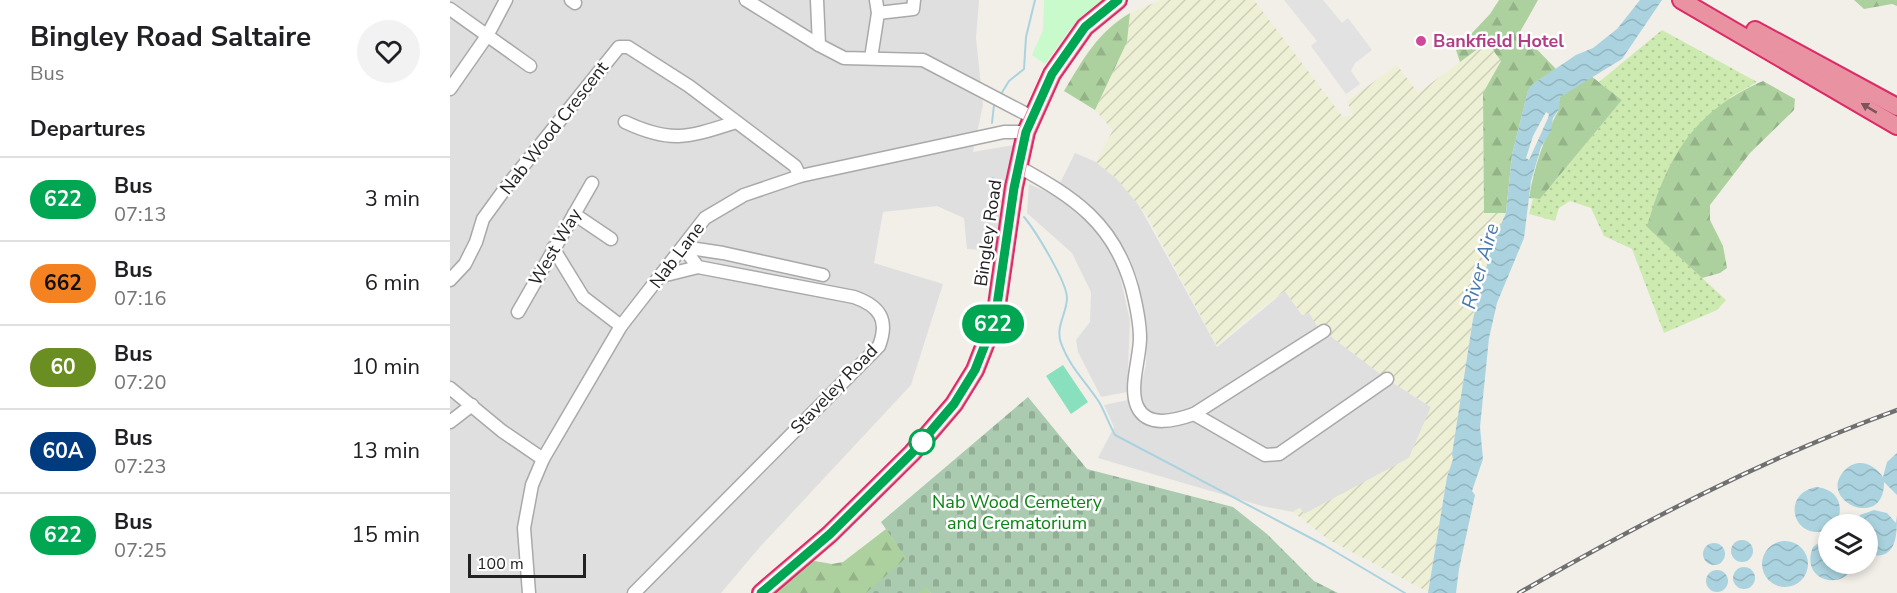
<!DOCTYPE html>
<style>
body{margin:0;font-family:"Nunito Sans",sans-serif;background:#f2f2f2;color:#202124;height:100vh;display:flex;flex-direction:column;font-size:22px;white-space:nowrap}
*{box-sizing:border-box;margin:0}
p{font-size:20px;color:#757577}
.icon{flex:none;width:33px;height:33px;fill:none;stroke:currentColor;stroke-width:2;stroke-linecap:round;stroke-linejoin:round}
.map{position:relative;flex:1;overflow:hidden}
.sheet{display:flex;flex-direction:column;background:#fff;width:450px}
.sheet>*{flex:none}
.badge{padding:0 12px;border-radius:20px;font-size:21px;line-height:39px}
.fabs{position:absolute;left:1368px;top:514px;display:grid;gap:12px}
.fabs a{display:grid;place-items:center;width:60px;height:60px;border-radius:50%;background:#fff;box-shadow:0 3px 9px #0003;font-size:30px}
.scale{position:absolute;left:18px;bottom:15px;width:118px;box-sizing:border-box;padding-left:6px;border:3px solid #222;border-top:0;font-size:16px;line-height:21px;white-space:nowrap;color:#222;-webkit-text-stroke:4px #fff;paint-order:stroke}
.map>.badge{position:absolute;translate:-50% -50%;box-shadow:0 0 0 3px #fff}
h2{padding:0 30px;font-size:22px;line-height:54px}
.round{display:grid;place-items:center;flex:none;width:63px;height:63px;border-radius:32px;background:#f2f2f2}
.headline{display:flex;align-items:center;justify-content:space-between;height:102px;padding:0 30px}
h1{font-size:28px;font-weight:700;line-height:45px}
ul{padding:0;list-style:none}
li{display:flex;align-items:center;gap:18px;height:84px;padding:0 30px;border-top:2px solid #e0e0e0}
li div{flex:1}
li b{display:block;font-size:22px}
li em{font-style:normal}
li .badge{min-width:66px;font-weight:700;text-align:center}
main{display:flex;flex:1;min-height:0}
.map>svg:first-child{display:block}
.residential{fill:#e0dfdf}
.farmland{fill:url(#farmland-furrows)}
.grass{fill:url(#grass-dots)}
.forest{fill:url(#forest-firs)}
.cemetery{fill:url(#cemetery-stones)}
.park{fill:#c8facc}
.pitch{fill:#88e0be}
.parking{fill:#e2e2e2}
.water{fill:url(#water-waves);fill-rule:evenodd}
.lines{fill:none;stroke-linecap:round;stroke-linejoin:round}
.stream{stroke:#aad3df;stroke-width:2}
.minor-casing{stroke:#a9a9a9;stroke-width:15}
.highway-casing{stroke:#dc2a67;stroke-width:20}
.minor{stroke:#fff;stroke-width:12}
.highway{stroke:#e892a2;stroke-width:16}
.rail-casing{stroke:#707070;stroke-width:4.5}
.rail{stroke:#fff;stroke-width:2;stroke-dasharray:7;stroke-linecap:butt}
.oneway{fill:#7b545c}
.line-casing{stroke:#fff;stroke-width:14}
.line{stroke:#00a651;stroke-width:9}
.hotel-dot{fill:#d1479c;stroke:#fff;stroke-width:2}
.stop-dot{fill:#fff;stroke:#00a651;stroke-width:3}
.labels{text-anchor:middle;stroke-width:5;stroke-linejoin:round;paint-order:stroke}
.hotel-label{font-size:18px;font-weight:bold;fill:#b23c85;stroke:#fff;text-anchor:start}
.street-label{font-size:18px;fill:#222;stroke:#fff}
.park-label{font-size:18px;fill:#0c8416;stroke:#fff}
.water-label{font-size:20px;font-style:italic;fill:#4a7aab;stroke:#fff}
</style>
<main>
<section class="sheet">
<div class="headline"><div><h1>Bingley Road Saltaire</h1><p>Bus</p></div><a class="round"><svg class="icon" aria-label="heart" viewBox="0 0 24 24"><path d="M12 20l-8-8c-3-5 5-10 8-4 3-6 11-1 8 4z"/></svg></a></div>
<h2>Departures</h2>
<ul>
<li><span class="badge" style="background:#00a651;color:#fff">622</span><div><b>Bus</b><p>07:13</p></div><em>3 min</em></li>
<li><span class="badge" style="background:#f58220;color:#111">662</span><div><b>Bus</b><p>07:16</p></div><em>6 min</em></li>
<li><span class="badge" style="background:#6b8e23;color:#fff">60</span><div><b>Bus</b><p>07:20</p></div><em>10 min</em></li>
<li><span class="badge" style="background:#003b80;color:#fff">60A</span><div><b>Bus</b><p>07:23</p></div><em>13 min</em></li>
<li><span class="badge" style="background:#00a651;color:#fff">622</span><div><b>Bus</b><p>07:25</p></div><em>15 min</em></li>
</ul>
</section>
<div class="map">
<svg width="1447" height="593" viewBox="0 0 1447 593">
<defs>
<pattern id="farmland-furrows" width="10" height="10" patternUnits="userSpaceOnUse" patternTransform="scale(1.5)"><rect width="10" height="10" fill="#eef0d5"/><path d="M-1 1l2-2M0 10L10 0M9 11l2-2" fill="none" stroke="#ccceb7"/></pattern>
<pattern id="grass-dots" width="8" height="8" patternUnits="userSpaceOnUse" patternTransform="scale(1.5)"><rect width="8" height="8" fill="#cdebb0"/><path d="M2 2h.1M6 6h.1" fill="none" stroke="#b0c997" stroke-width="1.8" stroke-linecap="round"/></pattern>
<pattern id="forest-firs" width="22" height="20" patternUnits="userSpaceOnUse" patternTransform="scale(1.5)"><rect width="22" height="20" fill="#add19e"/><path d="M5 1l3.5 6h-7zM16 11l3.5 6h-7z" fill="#95b388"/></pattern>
<pattern id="cemetery-stones" width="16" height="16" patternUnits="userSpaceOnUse" patternTransform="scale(1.5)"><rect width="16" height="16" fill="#aacbaf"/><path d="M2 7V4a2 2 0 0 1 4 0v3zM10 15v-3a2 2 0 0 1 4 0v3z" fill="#92ae96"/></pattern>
<pattern id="water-waves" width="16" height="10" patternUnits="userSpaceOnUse" patternTransform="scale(1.5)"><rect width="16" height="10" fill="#aad3df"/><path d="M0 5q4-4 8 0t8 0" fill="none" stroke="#92b5bf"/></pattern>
</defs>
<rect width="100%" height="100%" fill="#f2efe9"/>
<g class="residential">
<polygon points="0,0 529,0 526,38 533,105 523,152 564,145 546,251 517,249 514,218 487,206 433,212 424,263 493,284 461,385 309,548 271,593 0,593"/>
<polygon points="625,153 646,162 666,178 687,202 767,347 835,291 852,315 859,313 874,331 937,379 981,407 959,458 854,515 850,508 843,512 812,506 648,458 664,427 654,405 678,400 677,392 651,397 628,352 626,340 640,322 641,292 622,253 577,213 579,184 612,199 645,228 668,267 680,321 677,392 690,389 696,365 697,325 689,293 669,241 654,220 610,183"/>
</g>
<polygon class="farmland" points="711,0 804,0 892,116 903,116 897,101 947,65 968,93 1036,42 1051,61 1033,93 1034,213 1056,213 1042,245 1023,319 1002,454 1003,459 997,477 978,592 879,540 843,512 850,508 854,514 959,458 981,407 937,379 867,326 859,313 852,315 835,291 806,312 767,346 696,214 666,178 646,162 663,130 645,110 677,42 680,13"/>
<polygon class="grass" points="1212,30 1307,82 1281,97 1197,227 1276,300 1267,310 1214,333 1182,249 1154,236 1141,208 1120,201 1109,208 1105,221 1079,214 1083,199 1090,199 1172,100 1149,82"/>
<g class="forest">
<polygon points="1049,0 1088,0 1070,32 1106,69 1083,84 1078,91 1062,155 1056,213 1034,213 1033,93 1051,61 1037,42 1010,62 1006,50 1040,14"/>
<polygon points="1404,0 1447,0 1447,6 1442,4 1414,9"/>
<path d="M680 13 677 42 645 110 614 91C634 58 647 33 680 13Z"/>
<path d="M1141 76 1172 100 1090 199 1079 198C1084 167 1094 138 1108 111 1110 107 1108 102 1110 97Z"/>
<path d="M1313 81 1345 99 1344 110 1300 153 1260 205V220L1273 246 1277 268 1270 273 1252 278 1197 227C1217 157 1244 111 1313 81Z"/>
<polygon points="436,529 481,593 321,593 359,560 382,564 393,562"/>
</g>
<polygon class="cemetery" points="578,397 637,469 783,507 817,534 864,581 888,593 481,593 476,587 468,593 416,593 456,558 431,522"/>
<polygon class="park" points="594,0 656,0 622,27 595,64 582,55 593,30"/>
<polygon class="pitch" points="613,365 638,402 621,414 596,376"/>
<polygon class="parking" points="834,0 873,0 892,23 898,18 922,50 905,63 901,71 910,84 896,94 861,46 867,41"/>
<g class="water">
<path d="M1190 0H1212L1172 59 1110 97 1109 109 1103 118 1101 131 1091 147 1081 181 1074 238 1047 303 1039 338 1030 427 1033 459 1022 491 1025 495 1009 569 1006 593H978L997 477 1003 459 1002 454 1023 319 1042 245 1056 213 1062 155 1078 90 1083 84 1126 55 1143 48 1167 29ZM1096 112 1099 114 1098 118 1079 160 1076 158 1083 136Z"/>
<path d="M1447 453V495L1434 482C1435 532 1365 500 1395 470 1408 457 1424 464 1433 477L1437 462Z"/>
<path d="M1366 487C1388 489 1396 507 1385 525H1378V530C1343 542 1330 494 1366 487Z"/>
<path d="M1424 510 1437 513 1446 523 1447 515C1447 535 1447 562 1418 554V525H1404L1410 515Z"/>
<path d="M1378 536V564H1404C1394 593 1349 581 1363 547Z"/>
<circle cx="1292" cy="551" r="11"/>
<circle cx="1335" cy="564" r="23"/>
<circle cx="1264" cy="554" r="11"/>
<circle cx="1294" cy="578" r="11"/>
<circle cx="1267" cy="581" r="11"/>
</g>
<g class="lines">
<g class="stream">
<polyline points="551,94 559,81 574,69 576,37 585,0"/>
<polyline points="542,123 544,105"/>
<polyline points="543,178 545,182"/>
<path d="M574 217C585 230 617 282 617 298 617 313 605 327 611 343 619 366 636 382 649 402 655 412 659 424 665 435L874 545 955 593"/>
</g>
<g class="minor-casing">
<g id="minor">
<polyline points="121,0 125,3"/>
<polyline points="296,0 369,45"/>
<polyline points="367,0 369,45 394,58 473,60 582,117"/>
<polyline points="0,9 80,66"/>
<polyline points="428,13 463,9 464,0"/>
<polyline points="421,58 428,13 426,0"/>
<polyline points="0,89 37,36 56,0"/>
<path d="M175 122C222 144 239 137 286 122"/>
<path d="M567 166C624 197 664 223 682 288 686 304 690 321 690 338 690 358 679 387 687 406 697 429 727 420 744 414L815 455 829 454 937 379"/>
<polyline points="124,214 161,239"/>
<polyline points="233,247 273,253 373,275"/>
<polyline points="103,248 133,297 171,326"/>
<polyline points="212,276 248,267"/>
<polyline points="0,280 15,264 26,242 33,219 57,186 169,47 178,47 239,86 345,166 350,176"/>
<polyline points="68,312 142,183"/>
<polyline points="0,388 52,431 93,459"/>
<polyline points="744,414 874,331"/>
<polyline points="0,422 22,405"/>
<polyline points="79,593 74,528 82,485 93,459 171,326 255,218 294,195 350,176 554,132 576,132"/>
<path d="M184 593 429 346C439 320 430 306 404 297L248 267 233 247"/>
</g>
</g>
<g class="highway-casing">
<g id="highway">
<polyline points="1231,0 1447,126"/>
<polyline points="1305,30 1447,107"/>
<polyline points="311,593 380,534 462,453 504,404 525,370 545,319 564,187 576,132 602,74 635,27 668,0"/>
</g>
</g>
<use href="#minor" class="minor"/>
<use href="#highway" class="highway"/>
<g class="rail-casing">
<path id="rail" d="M1069 593C1190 523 1315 458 1447 410"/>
</g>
<use href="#rail" class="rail"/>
</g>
<defs><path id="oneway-solid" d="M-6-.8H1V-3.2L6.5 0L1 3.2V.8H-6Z" transform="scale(1.5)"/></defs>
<use class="oneway" href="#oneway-solid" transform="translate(1419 108) rotate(-149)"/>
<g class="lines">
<g class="line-casing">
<polyline id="line" points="311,593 380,534 462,453 504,404 525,370 545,319 564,188 576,132 602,74 635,27 668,0"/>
</g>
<use href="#line" class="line"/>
</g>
<circle class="hotel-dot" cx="971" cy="41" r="6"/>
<circle class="stop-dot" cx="472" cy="442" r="12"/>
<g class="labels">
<g class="hotel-label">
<text x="983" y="47">Bankfield Hotel</text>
</g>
<g class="street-label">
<text transform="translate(104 128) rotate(-52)" y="6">Nab Wood Crescent</text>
<text transform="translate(538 233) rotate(-82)" y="6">Bingley Road</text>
<text transform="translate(105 247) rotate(-60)" y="6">West Way</text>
<text transform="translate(227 255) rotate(-53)" y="6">Nab Lane</text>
<text transform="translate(384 389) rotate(-46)" y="6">Staveley Road</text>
</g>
<g class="park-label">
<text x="567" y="508">Nab Wood Cemetery<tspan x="567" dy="21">and Crematorium</tspan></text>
</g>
<g class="water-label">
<text transform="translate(1030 266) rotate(-74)" y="7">River Aire</text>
</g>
</g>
</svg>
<div class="fabs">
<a><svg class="icon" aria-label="layers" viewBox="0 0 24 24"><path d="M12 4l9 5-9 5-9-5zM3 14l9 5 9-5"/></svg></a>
</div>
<div class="scale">100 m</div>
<b class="badge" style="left:543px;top:324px;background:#00a651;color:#fff">622</b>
</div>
</main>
